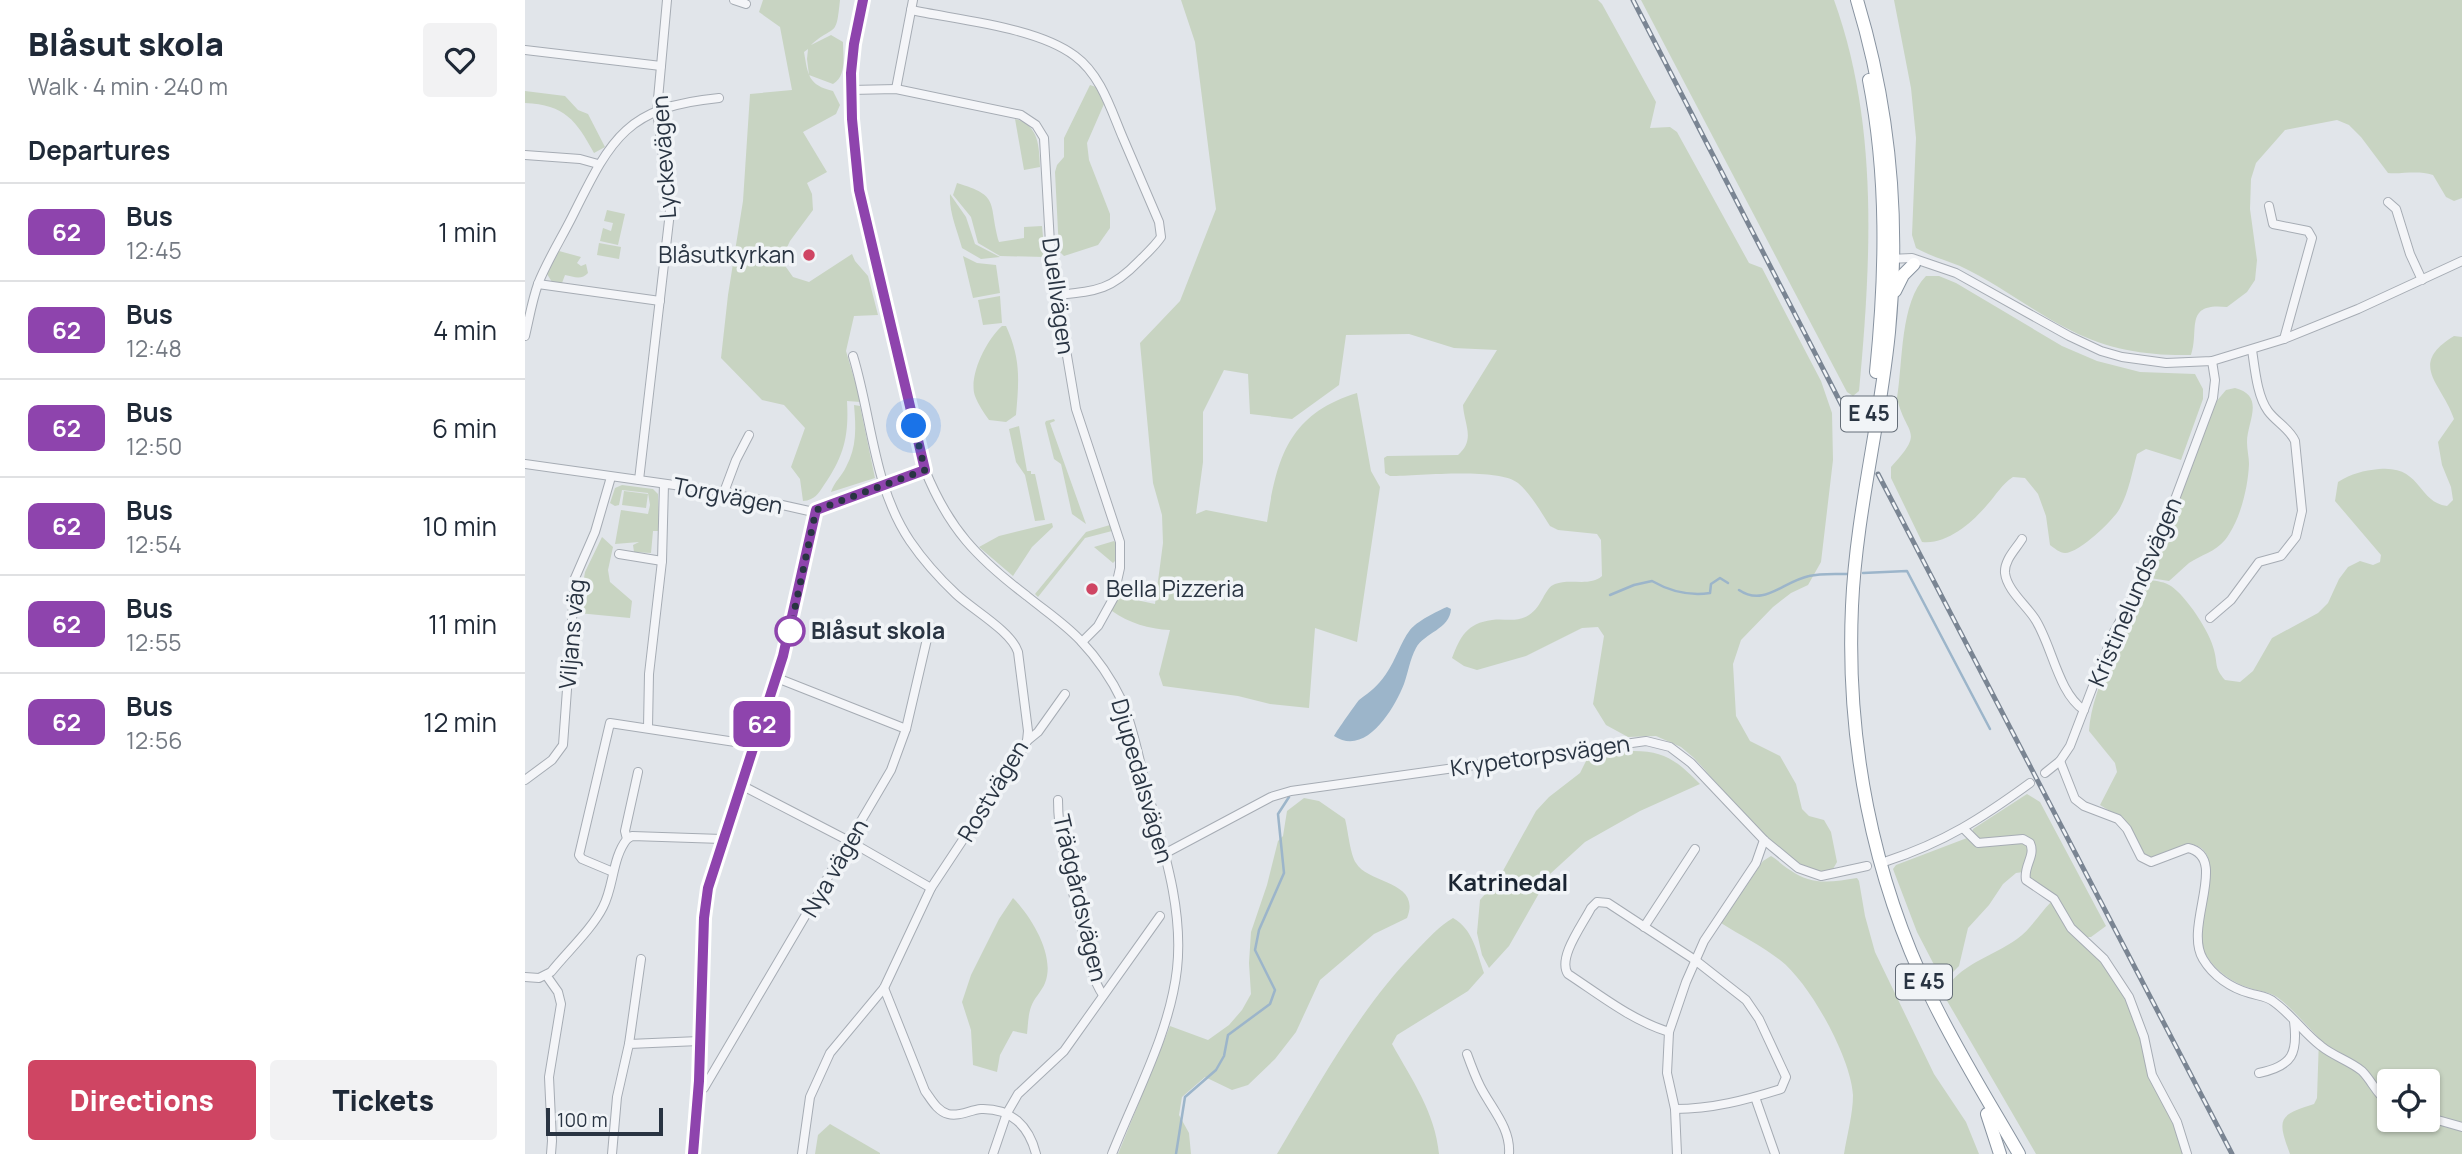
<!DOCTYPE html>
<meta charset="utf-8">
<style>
body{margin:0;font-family:Manrope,sans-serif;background:#f2f2f3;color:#1f2937;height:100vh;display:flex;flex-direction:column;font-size:26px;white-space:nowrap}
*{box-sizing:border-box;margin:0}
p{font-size:23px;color:#747a83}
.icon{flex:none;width:38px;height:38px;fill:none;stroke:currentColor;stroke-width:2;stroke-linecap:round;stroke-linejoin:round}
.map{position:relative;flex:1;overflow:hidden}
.panel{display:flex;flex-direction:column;background:#fff;width:525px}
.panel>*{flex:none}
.badge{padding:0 14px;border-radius:10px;font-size:24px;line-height:46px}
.tools{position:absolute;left:1852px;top:1069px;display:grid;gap:14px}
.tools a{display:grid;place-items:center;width:63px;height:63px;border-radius:7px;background:#fff;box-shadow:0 2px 5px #0004;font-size:35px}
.scale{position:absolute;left:21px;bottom:18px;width:117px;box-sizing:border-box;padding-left:7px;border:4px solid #293442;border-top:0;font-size:19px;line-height:24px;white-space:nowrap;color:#293442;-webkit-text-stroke:5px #f1f4f7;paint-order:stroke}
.you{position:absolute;width:35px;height:35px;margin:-18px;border:5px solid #fff;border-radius:50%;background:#1a73e8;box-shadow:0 0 0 10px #1a73e833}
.map>.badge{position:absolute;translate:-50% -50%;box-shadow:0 0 0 4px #fff}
h2{padding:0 28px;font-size:26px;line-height:63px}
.round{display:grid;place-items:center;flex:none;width:74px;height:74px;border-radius:7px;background:#f2f2f3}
.overview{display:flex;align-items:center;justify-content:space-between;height:119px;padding:0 28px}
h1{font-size:33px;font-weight:800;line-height:52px}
.action{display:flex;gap:14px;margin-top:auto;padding:14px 28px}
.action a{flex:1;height:80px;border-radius:7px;background:#cf4563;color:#fff;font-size:28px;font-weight:800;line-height:80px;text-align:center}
.action a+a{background:#f2f2f3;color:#1f2937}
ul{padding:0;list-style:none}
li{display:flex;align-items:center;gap:21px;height:98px;padding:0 28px;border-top:2px solid #e0e1e3}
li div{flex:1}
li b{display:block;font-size:26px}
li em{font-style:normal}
li .badge{min-width:77px;font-weight:700;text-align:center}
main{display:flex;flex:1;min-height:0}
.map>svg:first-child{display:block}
.green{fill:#c8d4c2;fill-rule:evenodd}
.water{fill:#9cb5ca}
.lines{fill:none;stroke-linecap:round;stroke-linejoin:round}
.stream{stroke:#9cb5ca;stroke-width:2.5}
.minor-casing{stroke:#a6acb4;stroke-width:10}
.highway-casing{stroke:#8893a0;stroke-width:14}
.minor{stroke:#f4f5f8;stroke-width:8}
.highway{stroke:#fff;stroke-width:12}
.rail-casing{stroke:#7a8593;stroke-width:5}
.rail{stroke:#f1f4f7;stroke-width:2.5;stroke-dasharray:8;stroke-linecap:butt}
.line-casing{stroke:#fff;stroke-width:16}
.line{stroke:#8e44ad;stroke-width:10}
.walk{stroke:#293442;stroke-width:7;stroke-dasharray:0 12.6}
.poi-dot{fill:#cf4563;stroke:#f1f4f7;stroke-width:2.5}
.stop-dot{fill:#fff;stroke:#8e44ad;stroke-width:3.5}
.labels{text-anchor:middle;stroke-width:7;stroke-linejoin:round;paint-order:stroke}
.shield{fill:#f1f4f7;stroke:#656e78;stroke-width:2}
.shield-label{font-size:21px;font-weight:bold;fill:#293442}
.street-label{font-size:23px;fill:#293442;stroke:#f1f4f7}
.poi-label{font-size:23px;fill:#293442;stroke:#f1f4f7;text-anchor:end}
.stop-label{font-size:23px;font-weight:bold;fill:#293442;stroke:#f1f4f7;text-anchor:start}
.neighbourhood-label{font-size:24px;font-weight:bold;fill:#1b2532;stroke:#f1f4f7}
</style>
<main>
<section class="panel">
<div class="overview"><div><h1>Blåsut skola</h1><p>Walk · 4 min · 240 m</p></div><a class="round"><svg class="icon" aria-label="heart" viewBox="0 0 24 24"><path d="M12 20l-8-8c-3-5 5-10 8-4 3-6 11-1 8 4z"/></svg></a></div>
<h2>Departures</h2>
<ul>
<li><span class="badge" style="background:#8e44ad;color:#fff">62</span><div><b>Bus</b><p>12:45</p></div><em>1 min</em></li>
<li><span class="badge" style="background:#8e44ad;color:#fff">62</span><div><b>Bus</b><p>12:48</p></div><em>4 min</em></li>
<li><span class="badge" style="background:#8e44ad;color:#fff">62</span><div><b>Bus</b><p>12:50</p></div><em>6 min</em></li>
<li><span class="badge" style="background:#8e44ad;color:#fff">62</span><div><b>Bus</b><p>12:54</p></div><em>10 min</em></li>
<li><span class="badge" style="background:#8e44ad;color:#fff">62</span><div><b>Bus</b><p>12:55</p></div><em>11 min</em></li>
<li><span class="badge" style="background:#8e44ad;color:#fff">62</span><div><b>Bus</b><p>12:56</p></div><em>12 min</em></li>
</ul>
<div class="action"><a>Directions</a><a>Tickets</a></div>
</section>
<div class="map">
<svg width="1937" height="1154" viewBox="0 0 1937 1154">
<rect width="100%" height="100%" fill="#e1e5ea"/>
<g class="green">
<path d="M238 0H315C311 39 311 23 286 45L306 35 318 42C318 56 322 76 308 84L284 75 282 59 283 49 279 52C283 75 283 85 308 91L315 105 311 114 278 132 302 172 282 183 287 194 288 210 265 241 256 260 268 277 284 282 327 254 330 261 343 276 353 315 329 316 321 351 336 402 322 401C324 436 319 456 299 485 293 494 290 500 278 501L275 479 266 467 280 428 259 405 237 400 196 358 203 295 218 201 225 94 267 90 255 27 234 12Z"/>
<path d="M656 0H1073L1077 4 1131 102 1125 128 1145 127 1152 132 1224 263 1237 268 1296 381 1307 413 1308 460 1296 562 1283 585 1266 593 1248 607 1216 640 1208 664 1211 716 1225 741 1255 756 1271 784 1277 809 1284 816 1299 820 1306 832 1312 862 1308 869C1298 873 1291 872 1282 868 1250 853 1195 786 1169 758L1156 747 1131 736 1103 737 1081 725 1068 704 1079 636 1073 627 1057 628 1001 656 952 670 939 666 927 658C935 637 942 623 967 620 980 618 991 623 1004 615 1018 606 1019 588 1030 584 1045 578 1065 587 1077 576L1076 540 1072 534 1033 530 1025 526C1016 512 1006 494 993 483 973 467 893 476 865 476L860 473 859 458 862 456 933 455C951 440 939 424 938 405L972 350 929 348 884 334 821 335 814 385 767 419 725 414 723 374 699 370 678 412V462L671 514 681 510 742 522C752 457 764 414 832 393L846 471 855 487 832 642 790 628 784 708 745 704 713 696 638 686 634 674 645 630C624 629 604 623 587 611L588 595 630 604 638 543 637 515 628 483 615 343 655 301 691 209 670 42Z"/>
<path d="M1116 0H1309C1354 124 1346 262 1334 391L1328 396 1322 392Z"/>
<path d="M1369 0H1937V198L1929 201 1921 197 1908 175C1893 170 1879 174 1863 173L1836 137 1824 125 1812 120 1760 130 1731 163 1726 179 1725 209 1732 260 1730 280 1722 292 1702 307C1658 302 1675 330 1666 355 1625 356 1584 350 1547 331 1508 312 1474 284 1435 266 1420 260 1405 256 1391 248L1387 235 1391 138 1386 88Z"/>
<polygon points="565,85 571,87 579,104 562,143 564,160 585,214 585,228 573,245 539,256 534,251 530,172 532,165 539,157 539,138"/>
<path d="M0 91 40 96 53 110 63 114 80 147 69 153C51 120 40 105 0 103Z"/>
<path d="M490 119C514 125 514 146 515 167L499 170Z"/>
<path d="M432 183C476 196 463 203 474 242L499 238V227L517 226 520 257 475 256 453 243 446 217 428 195Z"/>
<path d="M425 194 441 217 450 244 475 257 456 259 437 248C432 229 424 213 425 194Z"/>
<polygon points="82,210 100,214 93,245 75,241 78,228 86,231 88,223 79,221"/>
<polygon points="74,243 96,247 94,259 72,255"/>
<path d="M34 251 56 257 52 263 56 266 61 264 63 273C57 280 49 277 40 275L37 283 27 282 22 274Z"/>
<polygon points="438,256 452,263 471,265 475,293 448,298"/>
<path d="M1401 276H1414L1431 283 1537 346 1572 361 1615 372 1670 374 1678 389V399L1656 460 1621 449 1612 454C1607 472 1604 491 1595 508 1589 520 1554 553 1540 553 1535 553 1529 548 1525 545L1521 516 1513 494 1500 478 1488 477C1477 484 1471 495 1462 505 1447 523 1421 545 1397 542L1366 478V467C1401 429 1381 437 1372 398 1378 362 1375 302 1401 276Z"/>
<polygon points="475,296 477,323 458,325 453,300"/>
<path d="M477 326H481C496 359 494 380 491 415L481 422 464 420C459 413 453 404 450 396 443 376 462 339 477 326Z"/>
<path d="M1929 336 1937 337V1154H1765C1752 1119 1753 1115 1789 1104L1792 1098 1794 1038C1781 1025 1767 1008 1752 997 1742 991 1732 991 1722 987 1705 982 1685 966 1678 949 1668 922 1707 847 1664 844L1626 858 1618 854 1601 821 1575 805 1592 772 1590 763 1564 731C1567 685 1603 622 1625 580 1632 581 1640 582 1646 586 1661 596 1685 632 1689 650 1693 665 1689 667 1700 680L1715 682 1728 671 1747 638 1793 613 1803 603 1814 579 1823 567 1835 561 1848 565 1855 562 1856 555 1810 501 1813 482C1827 473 1838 471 1854 469 1897 465 1892 502 1922 506L1928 500 1926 487 1917 465 1913 442 1929 419C1917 383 1882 365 1929 336ZM1864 1082H1902V1120H1864Z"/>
<path d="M1710 388C1741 396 1722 422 1722 442 1722 450 1724 457 1724 464 1723 488 1715 521 1700 540 1690 552 1676 555 1664 563 1657 569 1651 575 1644 581L1625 578 1690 403 1701 390Z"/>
<path d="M329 405 335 406 350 478 306 492C309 482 317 476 321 467 332 447 331 427 329 405Z"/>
<polygon points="529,419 530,421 525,423 561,524 547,514 536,464 529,459 520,423 521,421"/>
<polygon points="494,426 502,471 506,471 506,474 510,474 520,520 510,521 500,475 491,462 484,429"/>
<polygon points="97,485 128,489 133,494 134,531 128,531 126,553 109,552 108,545 114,542 90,544 96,510 123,514 125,505 123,493 97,490 94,505 90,506 85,503 90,488"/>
<polygon points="99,491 123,494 121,508 97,505"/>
<polygon points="527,523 528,527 507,547 488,576 454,547 474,536"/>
<polygon points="585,525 587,531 560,538 513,597 510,594 561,532"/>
<polygon points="77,537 88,547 83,570 85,582 107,601 105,618 53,613 60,572"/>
<polygon points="589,541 591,544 590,561 588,563 569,547"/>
<path d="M1104 751C1139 750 1151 760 1175 784L1115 811 1060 842 1025 874 984 946 964 968 957 955 952 933 955 900 974 878 1011 811 1024 797 1055 773 1063 757Z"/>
<polygon points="1502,794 1515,802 1581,926 1566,937 1559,937 1538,910 1503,879 1506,840 1454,841 1447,834 1448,829"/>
<path d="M779 798 794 801 820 819C823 830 825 854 831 863 843 884 897 881 882 918L849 934 795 980 771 1032 750 1059 723 1085 707 1090 680 1077 657 1097 654 1115 664 1133 666 1154H593L645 1026 683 1040 704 1025 717 1010 726 994 724 963 726 932 742 885 753 841 758 836 762 811Z"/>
<polygon points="1442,838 1460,847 1492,841 1497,841 1505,847 1498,872 1491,873 1478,884 1464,905 1443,928 1434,966 1418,982 1392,932 1368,869 1371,865"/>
<path d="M1246 856C1253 860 1258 866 1265 870 1287 886 1307 882 1332 878L1334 881 1340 916 1350 952 1409 1074 1441 1122 1454 1154H1319C1322 1135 1328 1114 1328 1095 1326 1058 1285 983 1255 960 1237 946 1215 935 1196 923L1238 861Z"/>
<path d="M488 898C506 916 531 956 520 983 517 991 509 998 506 1007 503 1015 503 1026 502 1034L488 1031 475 1055 472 1072 448 1065 446 1030 437 1002 446 975 474 919Z"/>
<path d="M1526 902 1544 931 1576 962 1600 997 1612 1024 1628 1086 1647 1118 1658 1149 1657 1154H1511L1428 1011 1418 994C1433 964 1467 957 1492 939 1506 929 1514 914 1526 902Z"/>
<path d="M928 918C948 929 952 953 959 973L943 991 872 1035 867 1044C887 1080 910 1112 914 1154H752C794 1084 835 1008 892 950 904 938 914 926 928 918Z"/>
<polygon points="305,1124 355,1153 355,1154 290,1154 293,1135"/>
</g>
<path class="water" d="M922 607 926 609C925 629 899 633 891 648 885 659 883 673 879 684 869 709 841 757 809 736 811 732 832 702 834 700 846 691 852 687 861 674 871 660 875 643 885 630 891 622 912 611 922 607Z"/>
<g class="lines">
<g class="stream">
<polyline points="1338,573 1382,571 1465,729"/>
<path d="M1214 590C1239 607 1257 582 1284 576 1296 573 1310 574 1323 574"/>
<path d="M1085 595 1109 585 1127 581C1146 592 1164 596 1185 593L1186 584 1195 578 1203 583"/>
<polyline points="651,1154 660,1097 691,1070 699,1056 703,1035 745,1004 750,990 730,950 734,930 759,873 753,814 764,797"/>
</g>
<g class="minor-casing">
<g id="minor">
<polyline points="209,0 221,4"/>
<path d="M338 0 329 44 326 73 327 119 334 190 400 470C424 529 452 558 502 596 519 610 539 623 555 640 572 658 586 678 597 701 608 726 613 755 620 782 636 842 659 906 652 969 645 1032 610 1096 587 1154"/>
<path d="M386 10C433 20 512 27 550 56 576 75 586 110 598 138 610 166 622 194 634 222L636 237C630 246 622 253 614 261 585 291 571 291 531 295"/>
<polyline points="0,50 136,66"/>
<polyline points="371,89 388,0"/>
<polyline points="326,90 371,89 496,115 511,125 519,138 526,261 551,409 595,542 595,568 588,599 573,626 557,642"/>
<polyline points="0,155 55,159 73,164"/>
<polyline points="1863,202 1871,209 1885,254 1897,280"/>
<polyline points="1744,206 1748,224 1783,231 1787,238 1759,339"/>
<polyline points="1364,259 1387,258 1431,273 1544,336 1576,351 1597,357 1641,363 1687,361 1759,339 1833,309 1937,261"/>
<polyline points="13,284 135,301"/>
<path d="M0 336C4 319 7 301 13 284 22 261 36 239 47 217 86 139 100 107 194 98"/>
<polyline points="0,464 199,492 284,511 297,509 400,470"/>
<polyline points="114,480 145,212 132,110 142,0"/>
<polyline points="199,492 211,460 224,435"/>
<path d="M1497 539C1491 549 1479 560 1480 573 1482 590 1501 605 1510 619 1527 645 1533 693 1559 710"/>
<polyline points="94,554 137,561"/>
<path d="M1685 618 1706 600 1734 562 1756 556 1771 537 1777 511 1770 441C1764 428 1751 422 1743 411 1732 396 1730 369 1727 350"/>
<polyline points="252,678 381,729"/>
<polyline points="123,727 124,674 137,561 139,484"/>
<polyline points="502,741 513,732 540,694"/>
<path d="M1535 761 1550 799 1559 806 1593 819 1602 829 1616 857 1626 862 1663 848C1705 857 1658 926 1678 959 1688 976 1706 988 1724 993 1733 996 1742 996 1749 1002 1766 1014 1779 1033 1796 1046 1808 1056 1825 1061 1837 1071 1847 1081 1852 1095 1864 1103"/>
<polyline points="1520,773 1535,761 1545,746 1588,634 1625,566 1688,398 1690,380 1687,361"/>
<polyline points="0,780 27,760 38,745 50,578 70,532 86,477"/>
<polyline points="216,785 326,842 406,888"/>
<path d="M533 800C533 843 547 887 557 928 562 951 565 976 578 995"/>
<path d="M1439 829 1453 843 1498 839 1505 843C1511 856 1498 866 1501 880L1529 899 1546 928 1579 959 1604 997 1619 1037 1627 1075 1652 1122 1662 1154"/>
<polyline points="102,839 107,836 197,839"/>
<polyline points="639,854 746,797 766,791 1121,741 1145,747 1166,763 1239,840 1273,868 1296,876 1342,866"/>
<path d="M1362 861C1420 842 1457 818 1505 783"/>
<polyline points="88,872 57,859 54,855 85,723 230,745"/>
<polyline points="1119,927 1170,849"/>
<polyline points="21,975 33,992 36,1004 24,1077 27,1141 26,1154"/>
<path d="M0 977 14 978 26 972C42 952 67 929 78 907 89 886 87 858 102 839L100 831 113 772"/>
<path d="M359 988 400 1091C406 1099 412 1111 423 1114 434 1117 445 1110 456 1109 486 1108 504 1126 511 1154"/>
<path d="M1144 1032C1106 1020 1075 995 1043 974 1032 958 1058 924 1066 908L1072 902 1083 903 1170 960 1221 1000 1234 1019 1261 1077 1256 1089C1221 1100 1187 1109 1150 1109"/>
<polyline points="104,1044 116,959"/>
<path d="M942 1054C946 1065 950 1076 955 1086 966 1108 986 1128 984 1154"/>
<path d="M1734 1073C1768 1066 1773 1053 1769 1021"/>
<polyline points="173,1091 179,1088 366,770 381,729 405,626"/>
<polyline points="1230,1097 1250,1154"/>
<polyline points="1902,1117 1937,1127"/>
<polyline points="87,1154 92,1097 104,1044 174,1041"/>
<polyline points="168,1154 174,1073 179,918 183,888 259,656 291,510"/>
<path d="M277 1154 285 1097 305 1053 359 988 406 888 496 752 502 741 503 731 493 652C486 631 448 610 431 594 414 578 398 560 385 541 348 486 347 418 328 356"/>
<polyline points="468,1154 482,1113 493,1094 539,1051 635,916"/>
<polyline points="1152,1154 1150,1109 1142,1073 1144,1032 1161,982 1179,941 1231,863 1239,840"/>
</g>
</g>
<g class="highway-casing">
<g id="highway">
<path d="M1332 0C1365 109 1375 219 1364 332 1355 424 1331 514 1327 606 1321 740 1347 876 1406 997 1432 1051 1464 1102 1494 1154"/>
<path d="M1344 80C1363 177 1361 273 1351 372"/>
<polyline points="1370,291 1378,275 1389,264"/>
<polyline points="1462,1114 1475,1154"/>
</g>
</g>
<use href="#minor" class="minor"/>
<use href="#highway" class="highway"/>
<g class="rail-casing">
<g id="rail">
<polyline points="1108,0 1327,425"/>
<polyline points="1353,474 1707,1154"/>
</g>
</g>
<use href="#rail" class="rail"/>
</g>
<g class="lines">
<g class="line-casing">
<polyline id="line" points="168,1154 174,1081 179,918 183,888 258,656 291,510 400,470 334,190 327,119 326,73 329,44 338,0"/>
</g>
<use href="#line" class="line"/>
<polyline class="walk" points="265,631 291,510 400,470 389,426"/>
</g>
<g class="poi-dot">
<circle cx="284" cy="255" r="7"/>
<circle cx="567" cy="589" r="7"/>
</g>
<circle class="stop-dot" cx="265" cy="631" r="14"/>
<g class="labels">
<g class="shield">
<rect x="1316" y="396.5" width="56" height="35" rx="5"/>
<rect x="1371" y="964.5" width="56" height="35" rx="5"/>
</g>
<g class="shield-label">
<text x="1344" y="421">E 45</text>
<text x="1399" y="989">E 45</text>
</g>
<g class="street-label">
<text transform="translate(139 157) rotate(-94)" y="8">Lyckevägen</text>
<text transform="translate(533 296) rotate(82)" y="8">Duellvägen</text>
<text transform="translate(203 496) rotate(11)" y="8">Torgvägen</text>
<text transform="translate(1610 592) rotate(-67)" y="8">Kristinelundsvägen</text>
<text transform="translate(47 634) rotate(-85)" y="8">Viljans väg</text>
<text transform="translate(1015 756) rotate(-8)" y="8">Krypetorpsvägen</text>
<text transform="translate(617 781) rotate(74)" y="8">Djupedalsvägen</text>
<text transform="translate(468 791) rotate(-59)" y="8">Rostvägen</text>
<text transform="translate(310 868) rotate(-60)" y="8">Nya vägen</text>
<text transform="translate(555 898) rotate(77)" y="8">Trädgårdsvägen</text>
</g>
<g class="poi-label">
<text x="270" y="263">Blåsutkyrkan</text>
<text x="581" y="597" text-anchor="start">Bella Pizzeria</text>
</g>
<g class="stop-label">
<text x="286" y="639">Blåsut skola</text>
</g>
<g class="neighbourhood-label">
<text x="983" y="891">Katrinedal</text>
</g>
</g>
</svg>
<div class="tools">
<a><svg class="icon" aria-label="locate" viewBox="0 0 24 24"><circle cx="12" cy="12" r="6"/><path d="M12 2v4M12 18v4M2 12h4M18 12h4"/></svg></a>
</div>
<div class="scale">100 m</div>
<div class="you" style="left:389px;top:426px"></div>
<b class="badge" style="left:237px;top:724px;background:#8e44ad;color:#fff">62</b>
</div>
</main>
